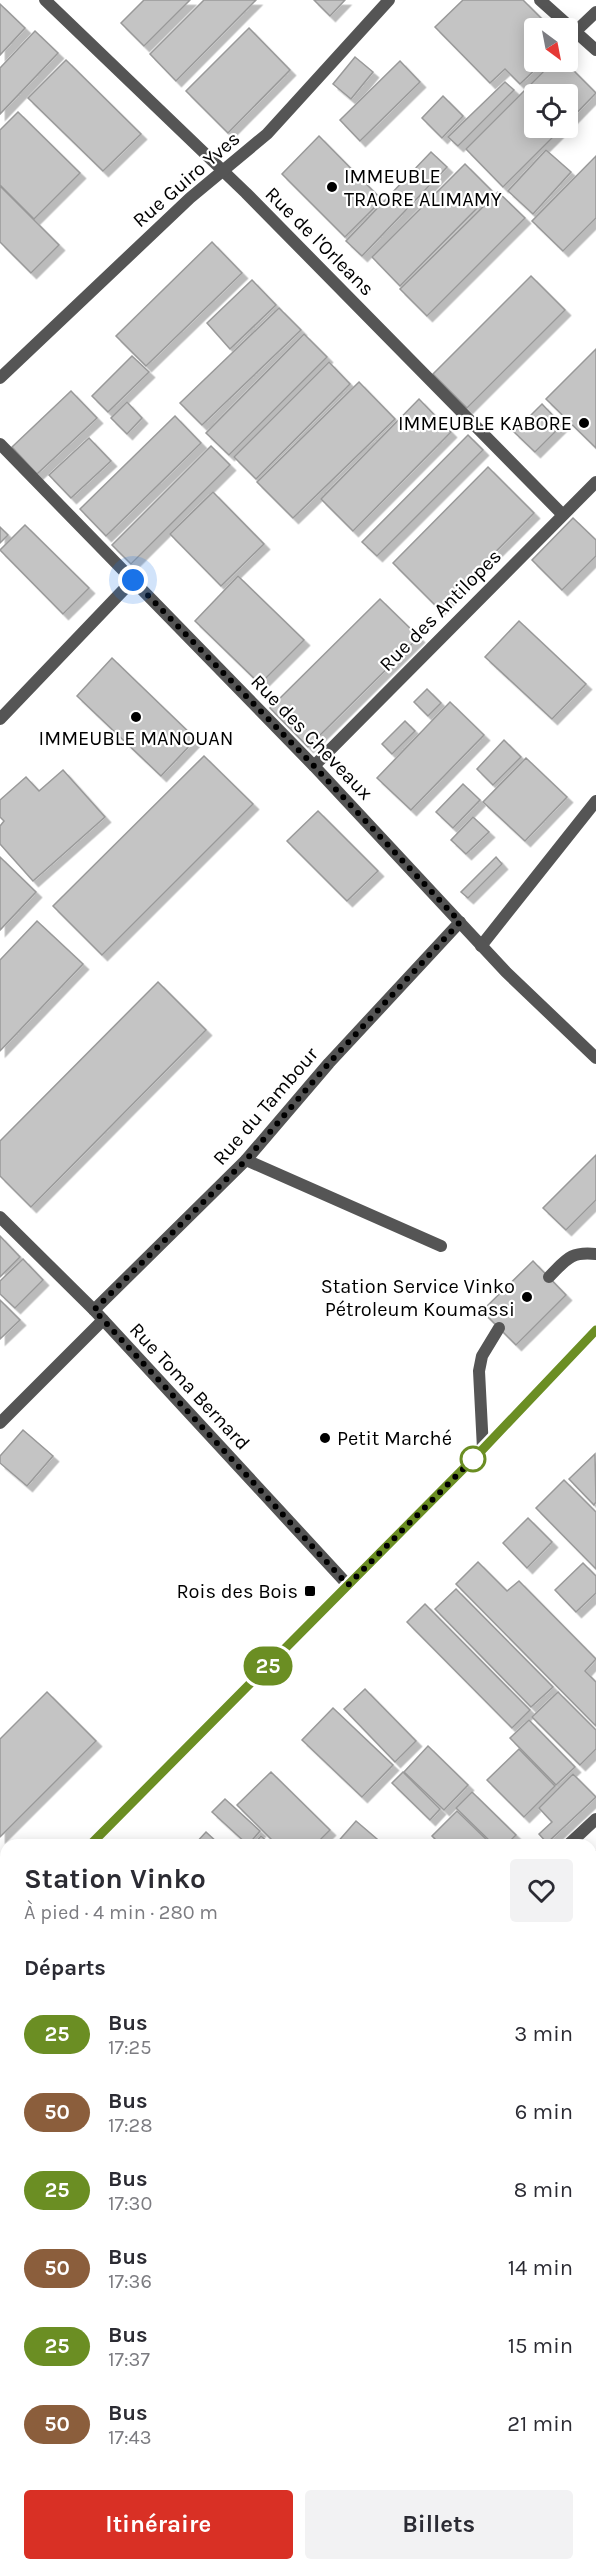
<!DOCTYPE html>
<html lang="fr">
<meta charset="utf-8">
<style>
body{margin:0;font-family:Karla,sans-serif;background:#f2f2f3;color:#2b2b33;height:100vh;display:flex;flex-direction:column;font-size:22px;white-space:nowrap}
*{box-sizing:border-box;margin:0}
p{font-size:20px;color:#7c7c81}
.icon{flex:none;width:33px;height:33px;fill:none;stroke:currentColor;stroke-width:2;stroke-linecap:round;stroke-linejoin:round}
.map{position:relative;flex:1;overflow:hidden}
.drawer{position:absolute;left:0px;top:1839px;width:597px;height:732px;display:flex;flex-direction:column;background:#fff;border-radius:18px 18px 0 0;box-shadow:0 3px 15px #0003}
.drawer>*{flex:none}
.badge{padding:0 12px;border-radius:20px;font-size:21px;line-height:39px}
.needle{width:39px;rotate:148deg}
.tools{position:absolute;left:524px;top:18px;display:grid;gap:12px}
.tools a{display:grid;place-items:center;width:54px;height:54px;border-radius:6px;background:#fff;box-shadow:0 3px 15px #0003;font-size:30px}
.you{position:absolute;width:30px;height:30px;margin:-15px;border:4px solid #fff;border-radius:50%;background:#1a73e8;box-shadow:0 0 0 9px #1a73e833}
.map>.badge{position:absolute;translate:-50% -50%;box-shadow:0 0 0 3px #fff}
h2{padding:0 24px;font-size:22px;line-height:54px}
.round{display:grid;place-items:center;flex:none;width:63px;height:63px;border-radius:6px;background:#f2f2f3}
.headline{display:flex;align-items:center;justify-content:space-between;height:102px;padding:0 24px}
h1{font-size:28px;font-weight:700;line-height:45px}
.cta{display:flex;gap:12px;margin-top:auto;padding:12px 24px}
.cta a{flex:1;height:69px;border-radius:6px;background:#d93025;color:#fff;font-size:24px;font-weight:700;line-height:69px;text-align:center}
.cta a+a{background:#f2f2f3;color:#2b2b33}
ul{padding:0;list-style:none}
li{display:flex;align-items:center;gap:18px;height:78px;padding:0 24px}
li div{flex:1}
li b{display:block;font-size:22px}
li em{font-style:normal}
li .badge{min-width:66px;font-weight:700;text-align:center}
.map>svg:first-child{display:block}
.building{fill:#c4c4c4;stroke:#999;stroke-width:1.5;filter:url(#shadow)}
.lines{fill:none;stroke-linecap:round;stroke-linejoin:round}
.lane{stroke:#555;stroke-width:12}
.street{stroke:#555;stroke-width:12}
.secondary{stroke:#222;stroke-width:12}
.line-casing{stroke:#fff;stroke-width:14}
.line{stroke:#6b8e23;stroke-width:9}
.walk{stroke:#000;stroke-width:6;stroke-dasharray:0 10.8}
.poi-dot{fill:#000;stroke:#fff;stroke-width:2}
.stop-dot{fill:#fff;stroke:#6b8e23;stroke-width:3}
.labels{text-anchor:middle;stroke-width:4.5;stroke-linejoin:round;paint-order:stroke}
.poi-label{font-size:20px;fill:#000;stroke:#fff;text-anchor:end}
.street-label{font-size:20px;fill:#000;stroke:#fff}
</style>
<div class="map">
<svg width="596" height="2571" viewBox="0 0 596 2571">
<defs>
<filter id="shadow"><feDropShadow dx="5.5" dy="5.5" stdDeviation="0" flood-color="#0004"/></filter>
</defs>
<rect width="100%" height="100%" fill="#fff"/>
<g class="building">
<polygon points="144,0 190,0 144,46 121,23"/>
<polygon points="204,0 256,0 176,81 150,54"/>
<polygon points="314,0 345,0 330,16"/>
<polygon points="463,0 523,0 551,28 534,28 534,62 543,62 520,84 505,69 490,83 435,27"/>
<polygon points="0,4 25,28 0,55"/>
<polygon points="249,28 290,70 228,133 186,91"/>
<polygon points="35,31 58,53 0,114 0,68"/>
<polygon points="355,57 373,72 351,99 333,84"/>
<polygon points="66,60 141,134 103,171 28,98"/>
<polygon points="400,61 420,82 360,141 340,120"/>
<polygon points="553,62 565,62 596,93 567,123 567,94 534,94 534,128 562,128 503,187 466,149"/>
<polygon points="505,82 514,90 458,146 448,137"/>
<polygon points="443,96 463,116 442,138 422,118"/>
<polygon points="18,112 80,173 34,219 0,185 0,130"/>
<polygon points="319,136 382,200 345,237 282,174"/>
<polygon points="546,150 571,172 533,214 508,191"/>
<polygon points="431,152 447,167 362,256 346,241"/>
<polygon points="596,156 596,218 563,251 532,221"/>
<polygon points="465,164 493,192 400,286 372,257"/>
<polygon points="0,186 59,245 31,273 0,242"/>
<polygon points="498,192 525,218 427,316 400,289"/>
<polygon points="212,242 242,273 146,366 116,336"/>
<polygon points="531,276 565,310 467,408 433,374"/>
<polygon points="252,280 276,305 230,349 207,323"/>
<polygon points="279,308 301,330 202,425 180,403"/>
<polygon points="304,334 327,357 229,455 206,433"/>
<polygon points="596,349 596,448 546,399"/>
<polygon points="132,356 149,372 108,412 92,396"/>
<polygon points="329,362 350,384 256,479 234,457"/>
<polygon points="359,382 395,419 293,518 257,482"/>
<polygon points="71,391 97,418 37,474 12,447"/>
<polygon points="419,399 451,432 353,531 321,499"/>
<polygon points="127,402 142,418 127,434 111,418"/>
<polygon points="542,404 562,425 535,452 514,432"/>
<polygon points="175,416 201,443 106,536 80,509"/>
<polygon points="468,435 483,450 377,556 362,542"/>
<polygon points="89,438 111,461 71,498 49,475"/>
<polygon points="211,446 230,465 131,564 112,545"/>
<polygon points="488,467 534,513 439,609 393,563"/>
<polygon points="213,492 264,544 221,586 170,534"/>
<polygon points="573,518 596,540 596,556 562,590 532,560"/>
<polygon points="25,525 89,588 63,614 0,550"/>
<polygon points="0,527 8,535 0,543"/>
<polygon points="238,576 304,640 260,684 195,621"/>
<polygon points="380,599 419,637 308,747 270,708"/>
<polygon points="519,621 586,684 552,719 485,657"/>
<polygon points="112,658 196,739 161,776 77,696"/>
<polygon points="427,689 441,703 428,716 414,702"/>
<polygon points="450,702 484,735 411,810 377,778"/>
<polygon points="405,721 415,731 392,754 382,744"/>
<polygon points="504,740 521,757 493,785 477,769"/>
<polygon points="204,756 253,804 102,955 53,906"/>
<polygon points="526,758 567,797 525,841 483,802"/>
<polygon points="63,770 105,817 33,881 0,844 0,826 4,821 0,817 0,800 26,777 39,791"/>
<polygon points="463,784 480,800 453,828 436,812"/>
<polygon points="318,811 378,871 347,901 287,841"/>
<polygon points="473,817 489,832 466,854 451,840"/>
<polygon points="0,857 36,892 0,930"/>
<polygon points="496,857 502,864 468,898 461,892"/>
<polygon points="37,921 83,964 0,1051 0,960"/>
<polygon points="158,982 206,1030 31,1207 0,1176 0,1141"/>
<polygon points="596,1155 596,1200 566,1230 543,1208"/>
<polygon points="0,1236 20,1257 0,1277"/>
<polygon points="23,1259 43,1280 15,1308 0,1294 0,1281"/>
<polygon points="533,1261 566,1295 516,1345 482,1311"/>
<polygon points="0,1300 20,1320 0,1339"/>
<polygon points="23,1430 53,1456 27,1486 0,1463 0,1456"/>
<polygon points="595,1454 596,1502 594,1505 569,1479"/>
<polygon points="564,1480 596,1512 596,1569 536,1508"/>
<polygon points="528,1518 552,1542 527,1568 503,1543"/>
<polygon points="478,1562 507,1591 519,1581 596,1659 585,1671 596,1682 596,1726 456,1584"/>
<polygon points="583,1563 596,1576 596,1593 576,1612 555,1590"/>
<polygon points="456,1589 553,1687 531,1707 435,1609"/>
<polygon points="425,1604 530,1710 512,1728 407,1622"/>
<polygon points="365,1689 416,1741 395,1762 344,1709"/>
<polygon points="47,1692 96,1741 0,1837 0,1739"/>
<polygon points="558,1692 596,1730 596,1749 580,1765 532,1717"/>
<polygon points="333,1708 393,1765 362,1797 302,1740"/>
<polygon points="529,1720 575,1767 556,1785 510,1738"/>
<polygon points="428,1746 468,1785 444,1810 404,1772"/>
<polygon points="519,1749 555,1786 524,1817 487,1780"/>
<polygon points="271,1772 330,1830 315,1845 277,1845 237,1805"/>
<polygon points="403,1772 440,1809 430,1820 392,1783"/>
<polygon points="573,1774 596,1797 547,1843 539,1834 552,1822 539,1808"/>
<polygon points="472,1792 516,1835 506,1845 494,1845 456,1808"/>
<polygon points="225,1799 260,1831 248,1845 212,1812"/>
<polygon points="457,1811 492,1845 441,1845 432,1836"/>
<polygon points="356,1821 384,1845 335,1845"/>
<polygon points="206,1832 220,1845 194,1845"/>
<polygon points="261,1836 271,1845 253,1845"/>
<polygon points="596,1851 596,1890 591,1885 591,1856"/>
<polygon points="591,1888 596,1893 596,1908 591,1913"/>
<polygon points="591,1937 596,1942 596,1971 591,1976"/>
<polygon points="6,2098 6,2133 0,2139 0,2104"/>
<polygon points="591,2157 596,2162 596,2215 591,2220"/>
<polygon points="0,2235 6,2241 6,2258 0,2265"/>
<polygon points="591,2340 596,2345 596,2395 591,2390"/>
<polygon points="0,2437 6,2443 6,2455 0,2460"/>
<polygon points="596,2445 596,2562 591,2557 591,2451"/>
<polygon points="6,2459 6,2522 0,2528 0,2464"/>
<polygon points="94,2565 216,2565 210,2571 88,2571"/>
<polygon points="243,2565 355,2565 348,2571 237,2571"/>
<polygon points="414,2565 440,2565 446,2571 408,2571"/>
</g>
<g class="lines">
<g class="lane">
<polyline points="481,946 596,801"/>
<polyline points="246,1160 441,1246"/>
<path d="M549 1277C566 1260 570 1251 596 1254"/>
<polyline points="0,1423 103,1320"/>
<polyline points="483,1449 479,1371 482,1356 499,1328"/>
<polyline points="591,2023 596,2028"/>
</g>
<g class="street">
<polyline points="45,0 246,193 562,514"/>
<polyline points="540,0 596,50"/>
<polyline points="576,31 596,12"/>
<polyline points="0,378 190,198 267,134 389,0"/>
<polyline points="0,444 314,766 506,972 596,1058"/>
<polyline points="0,719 133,580"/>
<polyline points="314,766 596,482"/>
<polyline points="0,1217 94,1310 348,1585"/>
<polyline points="94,1310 246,1160 329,1063 460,922"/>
<polyline points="568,1845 596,1819"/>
<polyline points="591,1926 596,1931"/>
<polyline points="591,2017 596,2012"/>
<polyline points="0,2069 6,2075"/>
<polyline points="508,2565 514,2571"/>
<polyline points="38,2571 44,2565"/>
</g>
<g class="secondary">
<polyline points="90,1845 483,1449 596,1330"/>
<polyline points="0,1935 6,1929"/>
</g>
</g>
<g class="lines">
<g class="line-casing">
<polyline id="line" points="90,1845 483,1449 596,1330"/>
</g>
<use href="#line" class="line"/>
<polyline class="walk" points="133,580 314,766 460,922 329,1063 246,1160 94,1310 348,1585 473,1459"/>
</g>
<g class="poi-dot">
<circle cx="332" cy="187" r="6"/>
<circle cx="584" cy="423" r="6"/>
<circle cx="136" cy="717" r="6"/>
<circle cx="527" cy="1297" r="6"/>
<circle cx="325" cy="1438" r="6"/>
<rect x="304" y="1585" width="12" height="12" rx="3"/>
</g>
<circle class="stop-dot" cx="473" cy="1459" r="12"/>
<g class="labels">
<g class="poi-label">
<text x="344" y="183" text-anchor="start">IMMEUBLE<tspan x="344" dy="23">TRAORE ALIMAMY</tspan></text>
<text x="572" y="430">IMMEUBLE KABORE</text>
<text x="136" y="745" text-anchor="middle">IMMEUBLE MANOUAN</text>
<text x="515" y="1293">Station Service Vinko<tspan x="515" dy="23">Pétroleum Koumassi</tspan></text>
<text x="337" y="1445" text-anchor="start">Petit Marché</text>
<text x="298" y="1598">Rois des Bois</text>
</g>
<g class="street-label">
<text transform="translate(186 179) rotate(-41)" y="7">Rue Guiro Yves</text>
<text transform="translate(320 241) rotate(45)" y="7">Rue de l'Orleans</text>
<text transform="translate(440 610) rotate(-45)" y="7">Rue des Antilopes</text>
<text transform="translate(312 737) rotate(46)" y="7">Rue des Cheveaux</text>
<text transform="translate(265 1106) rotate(-49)" y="7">Rue du Tambour</text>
<text transform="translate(190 1386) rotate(47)" y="7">Rue Toma Bernard</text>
</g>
</g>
</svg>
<div class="tools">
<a><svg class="needle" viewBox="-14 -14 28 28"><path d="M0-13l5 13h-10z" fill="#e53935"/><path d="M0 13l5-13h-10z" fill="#7c7c81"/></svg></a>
<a><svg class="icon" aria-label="locate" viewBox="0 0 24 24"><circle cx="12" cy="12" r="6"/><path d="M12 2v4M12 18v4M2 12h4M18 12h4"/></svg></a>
</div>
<div class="you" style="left:133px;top:580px"></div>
<b class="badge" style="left:268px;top:1666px;background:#6b8e23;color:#fff">25</b>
<section class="drawer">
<div class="headline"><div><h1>Station Vinko</h1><p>À pied · 4 min · 280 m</p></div><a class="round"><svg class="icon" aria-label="heart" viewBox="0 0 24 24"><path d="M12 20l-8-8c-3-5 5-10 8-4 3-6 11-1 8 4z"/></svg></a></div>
<h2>Départs</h2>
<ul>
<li><span class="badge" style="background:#6b8e23;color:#fff">25</span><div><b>Bus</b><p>17:25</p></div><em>3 min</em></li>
<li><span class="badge" style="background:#8b5e3c;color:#fff">50</span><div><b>Bus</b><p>17:28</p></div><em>6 min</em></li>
<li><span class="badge" style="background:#6b8e23;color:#fff">25</span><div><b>Bus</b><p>17:30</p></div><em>8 min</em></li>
<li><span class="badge" style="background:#8b5e3c;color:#fff">50</span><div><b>Bus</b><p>17:36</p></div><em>14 min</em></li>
<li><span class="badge" style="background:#6b8e23;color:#fff">25</span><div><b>Bus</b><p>17:37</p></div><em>15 min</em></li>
<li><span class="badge" style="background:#8b5e3c;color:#fff">50</span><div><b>Bus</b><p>17:43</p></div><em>21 min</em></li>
</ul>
<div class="cta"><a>Itinéraire</a><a>Billets</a></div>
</section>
</div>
